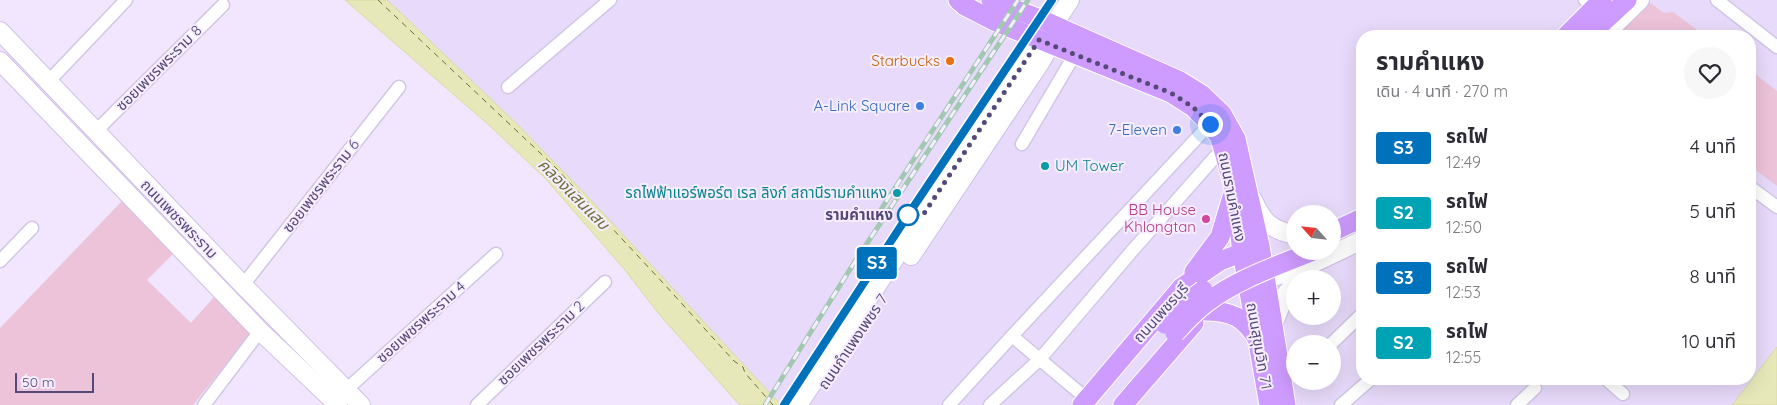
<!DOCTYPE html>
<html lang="th">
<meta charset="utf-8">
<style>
body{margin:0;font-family:Quicksand,"Noto Sans Thai",sans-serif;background:#f7f7f7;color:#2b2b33;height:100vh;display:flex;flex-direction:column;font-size:19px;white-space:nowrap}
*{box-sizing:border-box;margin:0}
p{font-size:16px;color:#7c7c81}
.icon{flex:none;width:28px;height:28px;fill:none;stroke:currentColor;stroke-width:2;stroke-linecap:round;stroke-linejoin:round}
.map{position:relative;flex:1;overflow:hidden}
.sheet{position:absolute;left:1356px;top:30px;width:400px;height:355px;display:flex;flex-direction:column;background:#fff;border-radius:20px;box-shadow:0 5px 20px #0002}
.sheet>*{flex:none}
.badge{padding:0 10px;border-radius:4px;font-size:18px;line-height:32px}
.needle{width:32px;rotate:297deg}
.fabs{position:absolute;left:1286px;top:205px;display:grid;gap:10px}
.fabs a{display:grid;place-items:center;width:55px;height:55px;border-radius:50%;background:#fff;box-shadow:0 5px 20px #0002;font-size:25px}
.scale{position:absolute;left:15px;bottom:12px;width:79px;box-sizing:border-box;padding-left:5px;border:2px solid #544978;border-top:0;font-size:14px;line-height:18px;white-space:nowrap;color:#544978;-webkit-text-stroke:4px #f6edff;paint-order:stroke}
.you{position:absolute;width:25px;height:25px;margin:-12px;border:4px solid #fff;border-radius:50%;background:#1a73e8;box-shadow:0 0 0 8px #1a73e833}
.map>.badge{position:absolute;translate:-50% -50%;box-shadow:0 0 0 2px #fff}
.round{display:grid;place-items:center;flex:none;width:52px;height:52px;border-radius:26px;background:#f7f7f7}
.summary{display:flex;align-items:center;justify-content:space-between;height:85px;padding:0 20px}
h1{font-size:24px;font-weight:700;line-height:38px}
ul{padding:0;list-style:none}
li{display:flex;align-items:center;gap:15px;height:65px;padding:0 20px}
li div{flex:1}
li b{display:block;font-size:19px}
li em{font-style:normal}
li .badge{min-width:55px;font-weight:700;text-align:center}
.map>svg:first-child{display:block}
.residential{fill:#e8dafa;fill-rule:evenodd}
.green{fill:#ecc3d9}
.water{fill:#e7e8b9;stroke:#d8da9f}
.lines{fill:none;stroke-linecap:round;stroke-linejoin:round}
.ferry{stroke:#6d6f36;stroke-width:1;stroke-dasharray:6 5;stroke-linecap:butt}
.street-casing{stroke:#d2c6e7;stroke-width:15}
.secondary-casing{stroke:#cfc0ea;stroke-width:20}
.primary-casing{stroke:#fff;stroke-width:21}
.street{stroke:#fff;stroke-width:12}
.secondary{stroke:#fff;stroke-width:18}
.primary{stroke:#ce9cfe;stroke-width:19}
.rail-casing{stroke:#a3c8b2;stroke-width:5}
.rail{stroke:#f6edff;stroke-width:3;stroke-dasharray:9;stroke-linecap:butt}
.primary-bridge-casing{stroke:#fff;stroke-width:21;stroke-linecap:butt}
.primary-bridge{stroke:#ce9cfe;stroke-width:19}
.line-casing{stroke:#fff;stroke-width:11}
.line{stroke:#0072bc;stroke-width:8}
.walk{stroke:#544978;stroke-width:5;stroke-dasharray:0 9}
.food-dot{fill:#e8710a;stroke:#f6edff;stroke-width:2}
.shop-dot{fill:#3f7fe0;stroke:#f6edff;stroke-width:2}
.culture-dot{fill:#0f9aa8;stroke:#f6edff;stroke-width:2}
.stop-dot{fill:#fff;stroke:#0072bc;stroke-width:2.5}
.hotel-dot{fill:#d1479c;stroke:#f6edff;stroke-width:2}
.labels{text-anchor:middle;stroke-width:4;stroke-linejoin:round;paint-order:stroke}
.food-label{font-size:15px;fill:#c56008;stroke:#f6edff;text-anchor:end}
.street-label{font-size:15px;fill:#544978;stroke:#f6edff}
.shop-label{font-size:15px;fill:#366cbe;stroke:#f6edff;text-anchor:end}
.culture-label{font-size:15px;fill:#0d838f;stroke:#f6edff;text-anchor:start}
.hotel-label{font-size:15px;fill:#b23c85;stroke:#f6edff;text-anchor:end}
.stop-label{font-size:15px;font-weight:bold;fill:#544978;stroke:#f6edff;text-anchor:end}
.water-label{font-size:16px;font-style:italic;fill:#6d6f36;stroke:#f6edff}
</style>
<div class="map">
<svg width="1777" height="405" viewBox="0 0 1777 405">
<rect width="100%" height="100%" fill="#f1e6fd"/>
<path class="residential" d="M387 0H1777V347L1732 405H781L588 197 517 124ZM1362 36H1750V379H1362ZM1295 214H1332V251H1295ZM1295 279H1332V316H1295ZM1295 344H1332V381H1295Z"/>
<g class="green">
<polygon points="1647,1 1664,13 1673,12 1705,36 1613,36"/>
<polygon points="1750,70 1777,91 1777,186 1750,166"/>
<polygon points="124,199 174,253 147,280 191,323 215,296 251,333 193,405 0,405 0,328"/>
</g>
<g class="water">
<polygon points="345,0 387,0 401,13 517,124 588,197 781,405 740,405 735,400 659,314 625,270 545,178 490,126"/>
<polygon points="1777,347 1777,405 1732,405"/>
</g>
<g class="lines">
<polyline class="ferry" points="378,0 555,167 664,284 734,361 743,367 745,373 773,405"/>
<g class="street-casing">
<g id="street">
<polyline points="1585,0 1588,3"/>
<polyline points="1717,0 1777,47"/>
<polyline points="48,82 126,0"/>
<polyline points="508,87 610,0"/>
<polyline points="96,131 223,5"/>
<polyline points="1022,144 1075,54"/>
<polyline points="1750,187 1777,207"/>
<polyline points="0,261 32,228"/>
<polyline points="243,285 399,87"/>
<polyline points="1331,344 1362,314"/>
<polyline points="1279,362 1295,356"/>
<polyline points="1606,379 1623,394"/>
<polyline points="346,390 496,254"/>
<polyline points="1087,399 1012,336 1210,124"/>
<polyline points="204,405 260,331"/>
<polyline points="477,405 605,282"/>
<polyline points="949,405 1012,336"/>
<polyline points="990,405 1040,359 1132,251 1223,148"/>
<polyline points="1341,405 1371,379"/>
<polyline points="1517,405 1535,388"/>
</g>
</g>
<g class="secondary-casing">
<g id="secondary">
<polyline points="0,31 243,285 361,405"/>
<polyline points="1603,36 1640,0"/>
<polyline points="0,61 260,331 338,405"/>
<path d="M1253 200C1263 222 1271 230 1295 235"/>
<polyline points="911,256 1040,63 1051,44 1052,31"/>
<polyline points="1265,280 1312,264 1362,240"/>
<polyline points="1273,325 1285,295 1295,283"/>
<polyline points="798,405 1039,40 1053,26 1070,0"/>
</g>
</g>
<g class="primary-casing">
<g id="primary">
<polyline points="958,0 965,6 996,22 1171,93 1193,107 1210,124 1219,136 1223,148 1234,188 1242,252 1269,405"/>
<polyline points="991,0 1040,19 1180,81 1201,94 1222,114 1236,139 1260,246 1286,405"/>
<polyline points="1566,36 1602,0"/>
<polyline points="1588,36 1627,0"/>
<polyline points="1332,232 1362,218"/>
<polyline points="1194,272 1220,237 1232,197"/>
<path d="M1205 311C1232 311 1244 317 1258 340"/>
<polyline points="1082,405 1182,287 1220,261 1254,248"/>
<polyline points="1123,405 1194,323"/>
</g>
</g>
<use href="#street" class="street"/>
<use href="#secondary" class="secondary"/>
<use href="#primary" class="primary"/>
<g class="rail-casing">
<g id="rail">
<polyline points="876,217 1018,0"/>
<polyline points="765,405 854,263 1028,0"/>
<polyline points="784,405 912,209 1052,0"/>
</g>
</g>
<use href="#rail" class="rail"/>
<g class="primary-bridge-casing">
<g id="primary-bridge">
<polyline points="1165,324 1182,306 1203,290"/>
<path d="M1175 333C1185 322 1194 312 1206 303 1237 279 1277 266 1313 251"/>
</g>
</g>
<use href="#primary-bridge" class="primary-bridge"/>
</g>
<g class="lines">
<g class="line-casing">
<polyline id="line" points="784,405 912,209 1052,0"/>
</g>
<use href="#line" class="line"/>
<polyline class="walk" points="908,215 923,215 1039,40 1171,93 1193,107 1210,124"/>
</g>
<circle class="food-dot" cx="950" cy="61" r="5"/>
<g class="shop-dot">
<circle cx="920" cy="106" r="5"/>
<circle cx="1177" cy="130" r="5"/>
</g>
<g class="culture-dot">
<circle cx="1045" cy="166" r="5"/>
<circle cx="897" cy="193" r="5"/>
</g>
<circle class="stop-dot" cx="908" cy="215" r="10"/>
<circle class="hotel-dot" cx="1206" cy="219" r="5"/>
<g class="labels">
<g class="food-label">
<text x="940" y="66">Starbucks</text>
</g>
<g class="street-label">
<text transform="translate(159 68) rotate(-45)" y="5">ซอยเพชรพระราม 8</text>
<text transform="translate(321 186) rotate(-52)" y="5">ซอยเพชรพระราม 6</text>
<text transform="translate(1232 197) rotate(79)" y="5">ถนนรามคำแหง</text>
<text transform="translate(179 219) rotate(46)" y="5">ถนนเพชรพระราม</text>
<text transform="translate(1161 313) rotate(-48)" y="5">ถนนเพชรบุรี</text>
<text transform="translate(421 322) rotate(-42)" y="5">ซอยเพชรพระราม 4</text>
<text transform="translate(853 342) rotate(-56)" y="5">ถนนกำแพงเพชร 7</text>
<text transform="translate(541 343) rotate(-44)" y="5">ซอยเพชรพระราม 2</text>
<text transform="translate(1259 346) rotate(80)" y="5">ถนนสุขุมวิท 71</text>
</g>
<g class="shop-label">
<text x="910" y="111">A-Link Square</text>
<text x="1167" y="135">7-Eleven</text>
</g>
<g class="culture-label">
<text x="1055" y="171">UM Tower</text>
<text x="887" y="198" text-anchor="end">รถไฟฟ้าแอร์พอร์ต เรล ลิงก์ สถานีรามคำแหง</text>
</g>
<g class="hotel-label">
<text x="1196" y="215">BB House<tspan x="1196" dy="17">Khlongtan</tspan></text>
</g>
<g class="stop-label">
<text x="893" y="220">รามคำแหง</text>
</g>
<g class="water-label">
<text transform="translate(574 194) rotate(45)" y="6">คลองแสนแสบ</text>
</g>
</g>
</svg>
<div class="fabs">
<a><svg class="needle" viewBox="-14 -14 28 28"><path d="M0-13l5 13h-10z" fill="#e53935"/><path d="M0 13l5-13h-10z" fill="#7c7c81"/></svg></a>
<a>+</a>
<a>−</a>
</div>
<div class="scale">50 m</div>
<div class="you" style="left:1210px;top:124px"></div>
<b class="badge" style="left:877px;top:263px;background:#0072bc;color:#fff">S3</b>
<section class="sheet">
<div class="summary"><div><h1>รามคำแหง</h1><p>เดิน · 4 นาที · 270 m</p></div><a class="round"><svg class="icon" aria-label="heart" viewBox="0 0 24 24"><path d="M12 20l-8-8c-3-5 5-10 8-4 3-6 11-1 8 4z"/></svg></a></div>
<ul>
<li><span class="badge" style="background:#0072bc;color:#fff">S3</span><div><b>รถไฟ</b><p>12:49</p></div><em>4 นาที</em></li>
<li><span class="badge" style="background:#00a3b4;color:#fff">S2</span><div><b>รถไฟ</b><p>12:50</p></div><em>5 นาที</em></li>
<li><span class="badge" style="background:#0072bc;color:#fff">S3</span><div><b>รถไฟ</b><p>12:53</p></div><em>8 นาที</em></li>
<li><span class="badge" style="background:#00a3b4;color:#fff">S2</span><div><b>รถไฟ</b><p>12:55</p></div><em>10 นาที</em></li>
</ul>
</section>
</div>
